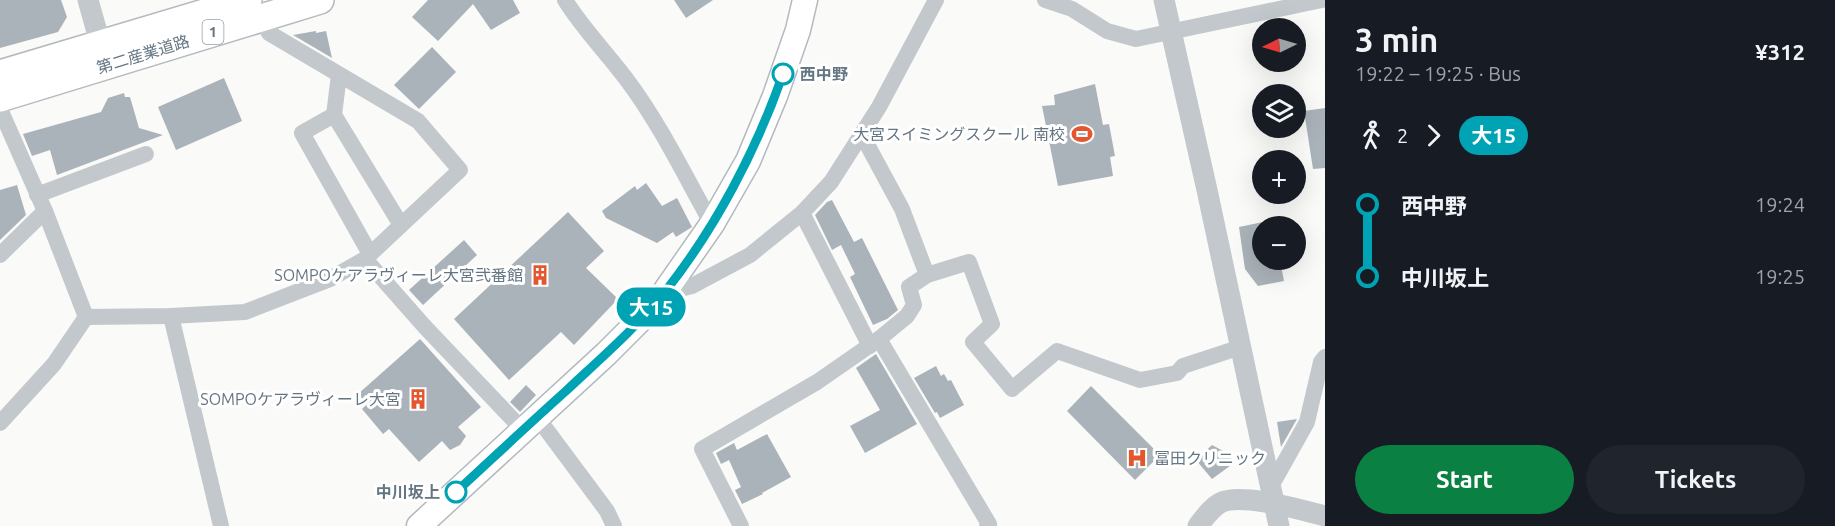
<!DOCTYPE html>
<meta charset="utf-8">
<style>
body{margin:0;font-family:Ubuntu,"Noto Sans JP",sans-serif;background:#20242c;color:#f1f3f6;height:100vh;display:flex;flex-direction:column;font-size:22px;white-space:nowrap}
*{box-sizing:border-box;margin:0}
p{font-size:20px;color:#9ea1a6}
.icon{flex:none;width:33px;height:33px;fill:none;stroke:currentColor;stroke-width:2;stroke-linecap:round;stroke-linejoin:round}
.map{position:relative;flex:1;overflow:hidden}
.side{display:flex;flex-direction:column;background:#171b24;width:510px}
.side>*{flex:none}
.badge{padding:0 12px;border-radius:20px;font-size:21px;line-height:39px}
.needle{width:39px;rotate:265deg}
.buttons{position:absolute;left:1252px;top:18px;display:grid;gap:12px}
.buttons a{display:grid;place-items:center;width:54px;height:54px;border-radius:50%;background:#171b24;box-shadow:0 6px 24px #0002;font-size:30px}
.map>.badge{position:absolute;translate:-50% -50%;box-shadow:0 0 0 3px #fff}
.legs{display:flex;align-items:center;gap:9px;height:66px;padding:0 30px;font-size:20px}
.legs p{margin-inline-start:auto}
.summary{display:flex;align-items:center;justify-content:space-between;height:102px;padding:0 30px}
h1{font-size:33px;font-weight:700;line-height:45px}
.button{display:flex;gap:12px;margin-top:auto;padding:12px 30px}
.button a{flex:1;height:69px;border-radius:36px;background:#0b8043;color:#fff;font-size:24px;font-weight:700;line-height:69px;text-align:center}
.button a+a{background:#20242c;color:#f1f3f6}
ul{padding:0 30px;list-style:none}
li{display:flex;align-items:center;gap:21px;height:72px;font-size:22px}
li i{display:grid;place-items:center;width:9px;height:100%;margin:0 8px;background:currentColor}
li i::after{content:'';width:15px;height:15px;margin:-8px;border:4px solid;border-radius:50%;background:#171b24}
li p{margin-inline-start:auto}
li:first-child i{background:linear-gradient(#0000 50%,currentColor 0)}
li:last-child i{background:linear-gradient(currentColor 50%,#0000 0)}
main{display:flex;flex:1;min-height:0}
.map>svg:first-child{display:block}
.building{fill:#aab3b9}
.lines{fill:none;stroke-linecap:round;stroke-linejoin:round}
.secondary-casing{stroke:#b3babf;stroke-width:27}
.primary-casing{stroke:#b5babe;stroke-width:30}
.minor{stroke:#c3c8cc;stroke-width:16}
.tertiary{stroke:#c3c8cc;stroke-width:21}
.secondary{stroke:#fff;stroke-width:24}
.primary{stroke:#fff;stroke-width:27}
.line-1-casing{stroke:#fff;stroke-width:14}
.line-1{stroke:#00a3b4;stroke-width:9}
.stop-1-dot{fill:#fff;stroke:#00a3b4;stroke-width:3}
.labels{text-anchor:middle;stroke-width:6;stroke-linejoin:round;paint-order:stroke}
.shield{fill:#fff;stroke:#939fa8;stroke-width:1.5}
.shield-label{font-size:15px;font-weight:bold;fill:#657683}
.street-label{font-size:16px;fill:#657683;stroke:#fff}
.stop-label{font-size:16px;font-weight:bold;fill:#657683;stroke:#fff;text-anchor:start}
.poi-label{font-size:16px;fill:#657683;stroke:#fff;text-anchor:end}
</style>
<main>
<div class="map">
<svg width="1325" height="526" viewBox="0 0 1325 526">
<rect width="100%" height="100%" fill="#fafaf8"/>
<g class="building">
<polygon points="0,0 61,0 67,17 58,32 0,48"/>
<polygon points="428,0 513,0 520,13 491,30 473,4 438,41 412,17"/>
<polygon points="674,0 713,0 686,18"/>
<polygon points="316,31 316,33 326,31 332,58 293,35"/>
<polygon points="432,47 456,72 419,109 394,85"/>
<polygon points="224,78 242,121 176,150 158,107"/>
<polygon points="1095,84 1103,125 1109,124 1115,156 1110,157 1113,176 1058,186 1042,106 1055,105 1054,95"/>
<polygon points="124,93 125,97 130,97 139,128 163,135 57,175 50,150 32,156 23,134 101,112 108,98"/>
<polygon points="1325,108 1325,168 1313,169 1304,111"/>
<polygon points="646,183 662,206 677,198 692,227 676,237 673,232 657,243 606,218 602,211 635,186 637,190"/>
<polygon points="17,185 26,215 0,240 0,190"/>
<polygon points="832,200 854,242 862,238 898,310 887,319 873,325 850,277 855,274 841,245 832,250 815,215 827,202"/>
<polygon points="568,212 604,251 586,268 618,299 574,345 561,332 509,380 454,319"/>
<polygon points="1263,222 1263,260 1280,260 1284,281 1258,286 1245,269 1239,227"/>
<polygon points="464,240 477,255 423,305 409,290"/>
<polygon points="420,339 481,407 458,427 466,436 460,445 450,450 442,441 419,462 389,429 383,434 362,409 367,404 358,394"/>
<polygon points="876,354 917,424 865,453 850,426 880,410 856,368"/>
<polygon points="936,366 941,376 944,374 948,381 951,380 964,405 940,418 937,412 935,413 914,378"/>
<polygon points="526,385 536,395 520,412 510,402"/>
<polygon points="1091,386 1160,455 1135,480 1067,411"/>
<polygon points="1297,419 1281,447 1277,422"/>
<polygon points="767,434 791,477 762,493 763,494 742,504 735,490 741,487 729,460 721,464 716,453 734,443 737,450"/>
<polygon points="1212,445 1227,453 1234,463 1212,479 1196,460"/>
</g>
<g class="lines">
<g class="secondary-casing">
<polyline id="secondary" points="419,526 606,354 638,322 664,293 712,224 748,161 775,96 798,30 805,0"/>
</g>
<g class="primary-casing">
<g id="primary">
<polyline points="0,74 248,0"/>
<polyline points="0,98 320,0"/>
</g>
</g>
<g class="minor">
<path d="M565 0C583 29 607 53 627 80 660 124 685 176 712 224"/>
<polyline points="1045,0 1072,9 1107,31 1136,39 1322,0"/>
<polyline points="261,18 269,33 418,121 460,170 365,259"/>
<polyline points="0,109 45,211 86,317"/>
<polyline points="334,115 339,75"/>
<polyline points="862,135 902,209 927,275"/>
<polyline points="37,195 146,154"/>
<polyline points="802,213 870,346"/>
<polyline points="370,254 302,133 334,115 401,225"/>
<polyline points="0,255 45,211"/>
<polyline points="664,293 692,286 750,255 802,213 831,182 879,107 936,0"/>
<polyline points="171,316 221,526"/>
<polyline points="86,317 171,316 245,312 330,279 365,259 425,327 523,430"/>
<polyline points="879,339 907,316 914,305 909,287 927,275 969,262 992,324 973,342 1012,389 1057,351 1140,380 1177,373 1183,366 1241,347"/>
<polyline points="537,417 607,511 614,526"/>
<polyline points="0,423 54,364 86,317"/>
<polyline points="1270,488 1307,422 1321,362 1325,357"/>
<polyline points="741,526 702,449 817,382 879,339 989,524 987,526"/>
</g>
<g class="tertiary">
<polyline points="88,0 104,57"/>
<polyline points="1164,0 1207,190 1279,526"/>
<path d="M1198 526C1205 517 1211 508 1220 503 1241 492 1301 510 1325 516"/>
</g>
<use href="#secondary" class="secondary"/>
<use href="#primary" class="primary"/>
</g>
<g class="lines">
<g class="line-1-casing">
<path id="line-1" d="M456 492C493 458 530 423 567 390 600 359 635 329 664 293 715 229 756 151 783 74"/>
</g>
<use href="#line-1" class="line-1"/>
</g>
<defs>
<g id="stadium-bare" transform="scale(1.62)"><path d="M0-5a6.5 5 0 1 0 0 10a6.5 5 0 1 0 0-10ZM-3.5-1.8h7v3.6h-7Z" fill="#e4572e" stroke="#fff" stroke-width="2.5" paint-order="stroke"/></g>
<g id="building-bare" transform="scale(1.62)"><path d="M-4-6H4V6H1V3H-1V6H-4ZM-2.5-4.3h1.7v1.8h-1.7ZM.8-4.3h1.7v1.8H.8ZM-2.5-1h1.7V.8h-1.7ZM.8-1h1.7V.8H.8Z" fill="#e4572e" stroke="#fff" stroke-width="2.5" paint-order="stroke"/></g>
<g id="hospital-bare" transform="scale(1.62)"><path d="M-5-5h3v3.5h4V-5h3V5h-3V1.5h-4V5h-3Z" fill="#e4572e" stroke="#fff" stroke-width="2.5" paint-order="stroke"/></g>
</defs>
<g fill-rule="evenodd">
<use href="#stadium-bare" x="1082" y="134"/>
<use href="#building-bare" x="540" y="275"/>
<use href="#building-bare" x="418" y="399"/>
<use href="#hospital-bare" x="1137" y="458"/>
</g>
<g class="stop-1-dot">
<circle cx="783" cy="74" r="10"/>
<circle cx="456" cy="492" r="10"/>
</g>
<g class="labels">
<rect class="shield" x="202.5" y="20" width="21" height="24" rx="4.5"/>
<g class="shield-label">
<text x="213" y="37">1</text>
</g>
<g class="street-label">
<text transform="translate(143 54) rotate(-17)" y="6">第二産業道路</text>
</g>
<g class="stop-label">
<text x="800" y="80">西中野</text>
<text x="440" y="498" text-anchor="end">中川坂上</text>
</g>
<g class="poi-label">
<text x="1065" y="140">大宮スイミングスクール 南校</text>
<text x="523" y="281">SOMPOケアラヴィーレ大宮弐番館</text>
<text x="401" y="405">SOMPOケアラヴィーレ大宮</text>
<text x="1154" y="464" text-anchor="start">冨田クリニック</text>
</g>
</g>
</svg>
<div class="buttons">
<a><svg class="needle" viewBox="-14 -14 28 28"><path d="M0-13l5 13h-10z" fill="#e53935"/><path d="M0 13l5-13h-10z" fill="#9ea1a6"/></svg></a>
<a><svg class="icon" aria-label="layers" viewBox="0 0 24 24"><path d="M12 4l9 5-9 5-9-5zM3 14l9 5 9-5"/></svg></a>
<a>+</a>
<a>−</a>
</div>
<b class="badge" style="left:651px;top:307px;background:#00a3b4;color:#fff">大15</b>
</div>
<section class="side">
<div class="summary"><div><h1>3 min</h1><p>19:22 – 19:25 · Bus</p></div><b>¥312</b></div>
<div class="legs"><svg class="icon" aria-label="walk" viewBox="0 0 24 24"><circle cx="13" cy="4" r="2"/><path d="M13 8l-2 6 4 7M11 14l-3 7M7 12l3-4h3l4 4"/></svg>2<svg class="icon" aria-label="forward" viewBox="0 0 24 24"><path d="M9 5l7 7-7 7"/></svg><b class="badge" style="background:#00a3b4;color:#fff">大15</b></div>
<ul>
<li><i style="color:#00a3b4"></i><b>西中野</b><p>19:24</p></li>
<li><i style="color:#00a3b4"></i><b>中川坂上</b><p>19:25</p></li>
</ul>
<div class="button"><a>Start</a><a>Tickets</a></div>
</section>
</main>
